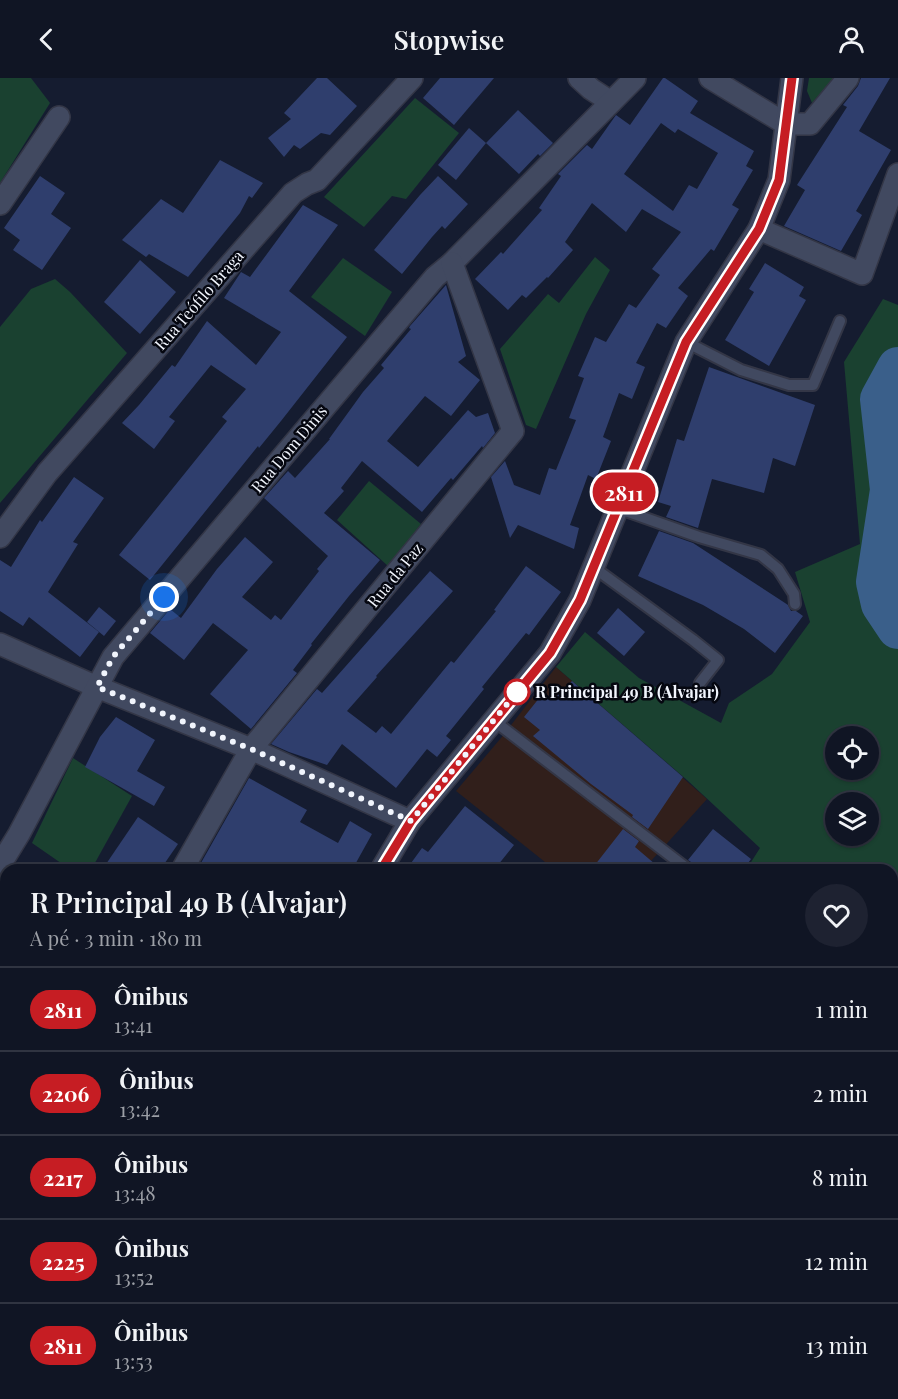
<!DOCTYPE html>
<html lang="pt">
<meta charset="utf-8">
<style>
body{margin:0;font-family:"Playfair Display",serif;background:#1e2231;color:#f1f3f6;height:100vh;display:flex;flex-direction:column;font-size:22px;white-space:nowrap}
*{box-sizing:border-box;margin:0}
p{font-size:20px;color:#9c9fa6}
.icon{flex:none;width:33px;height:33px;fill:none;stroke:currentColor;stroke-width:2;stroke-linecap:round;stroke-linejoin:round}
.map{position:relative;flex:1;overflow:hidden}
.drawer{position:absolute;left:0px;top:786px;width:898px;height:536px;display:flex;flex-direction:column;background:#101524;border-radius:18px 18px 0 0;box-shadow:0 2px 4px #0004,0 0 0 2px #303441}
.drawer>*{flex:none}
.badge{padding:0 12px;border-radius:20px;font-size:21px;line-height:39px}
.buttons{position:absolute;left:825px;top:648px;display:grid;gap:12px}
.buttons a{display:grid;place-items:center;width:54px;height:54px;border-radius:50%;background:#101524;box-shadow:0 2px 4px #0004,0 0 0 2px #303441;font-size:30px}
.you{position:absolute;width:30px;height:30px;margin:-15px;border:4px solid #fff;border-radius:50%;background:#1a73e8;box-shadow:0 0 0 9px #1a73e833}
.map>.badge{position:absolute;translate:-50% -50%;box-shadow:0 0 0 3px #fff}
.round{display:grid;place-items:center;flex:none;width:63px;height:63px;border-radius:32px;background:#1e2231}
.headline{display:flex;align-items:center;justify-content:space-between;height:102px;padding:0 30px}
h1{font-size:28px;font-weight:600;line-height:45px}
ul{padding:0;list-style:none}
li{display:flex;align-items:center;gap:18px;height:84px;padding:0 30px;border-top:2px solid #303441}
li div{flex:1}
li b{display:block;font-size:22px}
li em{font-style:normal}
li .badge{min-width:66px;font-weight:700;text-align:center}
header{display:flex;justify-content:space-between;align-items:center;height:78px;padding:0 30px;background:#101524;font-size:27px;font-weight:600}
.map>svg:first-child{display:block}
.industrial{fill:#311f1b}
.green{fill:#1a4130;fill-rule:evenodd}
.lines{fill:none;stroke-linecap:round;stroke-linejoin:round}
.river{stroke:#3a5f8a;stroke-width:42}
.building{fill:#2f3e6d;fill-rule:evenodd}
.lane-casing{stroke:#333646;stroke-width:14}
.street-casing{stroke:#333646;stroke-width:24}
.lane{stroke:#414960;stroke-width:10}
.street{stroke:#414960;stroke-width:21}
.line-casing{stroke:#fff;stroke-width:14}
.line{stroke:#c61d23;stroke-width:9}
.walk{stroke:#f1f5fd;stroke-width:6;stroke-dasharray:0 10.8}
.stop-dot{fill:#fff;stroke:#c61d23;stroke-width:3}
.labels{text-anchor:middle;stroke-width:5;stroke-linejoin:round;paint-order:stroke}
.street-label{font-size:16px;fill:#f1f5fd;stroke:#050710}
.stop-label{font-size:16px;font-weight:bold;fill:#f1f5fd;stroke:#050710;text-anchor:start}
</style>
<header><svg class="icon" aria-label="back" viewBox="0 0 24 24"><path d="M15 5l-7 7 7 7"/></svg>Stopwise<svg class="icon" aria-label="person" viewBox="0 0 24 24"><circle cx="12" cy="8" r="4"/><path d="M4 21q1-7 8-7t8 7"/></svg></header>
<div class="map">
<svg width="898" height="1321" viewBox="0 0 898 1321">
<rect width="100%" height="100%" fill="#151c30"/>
<polygon class="industrial" points="556,589 707,721 651,783 661,792 555,792 456,713 501,660"/>
<g class="green">
<polygon points="0,0 31,0 50,25 0,105"/>
<polygon points="809,0 834,0 812,25 807,13"/>
<polygon points="415,20 459,55 406,121 392,118 364,149 324,119"/>
<polygon points="595,179 610,192 586,236 536,351 526,347 500,271 548,216 559,225"/>
<polygon points="343,180 392,214 365,258 311,219"/>
<polygon points="55,201 70,214 127,275 0,425 0,249 31,211"/>
<path d="M883 221 898 227V1321H615L613 1316H892V792H746L760 770 687 702 556 589 585 554 639 600 721 645 729 625 772 596 810 544 795 494 860 466 844 284ZM836 658H868V692H836ZM836 724H868V758H836Z"/>
<polygon points="369,403 421,446 388,488 337,442"/>
<polygon points="73,680 132,718 91,792 71,792 32,765"/>
<polygon points="0,925 6,929 6,956 0,953"/>
<polygon points="245,1316 327,1316 328,1321 246,1321"/>
<polygon points="354,1316 402,1316 379,1321 356,1321"/>
<polygon points="483,1316 542,1316 543,1321 486,1321"/>
</g>
<g class="lines">
<g class="river">
<polyline points="898,290 881,321 891,412 877,504 882,526 898,550"/>
<polyline points="892,1315 898,1304"/>
</g>
</g>
<g class="building">
<polygon points="317,0 327,0 357,28 330,57 321,55 300,71 294,67 284,79 268,60 291,41 284,35"/>
<polygon points="440,0 494,0 454,47 423,20"/>
<path d="M663 0H665L698 23 690 35 754 73 746 88 753 92 732 127 739 131 714 173 711 171 678 210 688 218 666 250 657 245 636 285 645 289 632 321 619 315 603 359 611 363 596 401 588 397 570 447 579 450 574 471 518 447 510 460 491 399 505 383 514 407 540 417 549 390 556 392 576 342 569 340 584 300 578 298 595 259 606 264 629 226 636 230 660 197 652 191 681 154 642 131 626 154 592 125 565 164 573 172 548 200 547 199 526 220 522 217 508 232 475 201 501 174 503 176 542 132 539 130 561 98 558 96 587 67 592 71 616 37 630 47ZM661 45 675 55 678 51 718 75 697 111 689 107 673 133 624 96Z"/>
<polygon points="861,0 890,0 859,53 891,72 856,133 862,137 841,173 784,148 805,112 797,107 847,29 843,27 858,8"/>
<polygon points="518,32 553,65 540,78 538,76 519,96 486,65"/>
<polygon points="469,50 486,65 456,102 438,87"/>
<polygon points="220,82 263,105 252,120 249,118 240,135 188,199 149,176 146,179 122,162 161,121 183,135"/>
<polygon points="40,98 65,115 51,136 71,150 42,192 13,172 20,162 4,150"/>
<polygon points="438,98 468,126 445,151 442,148 432,159 402,196 374,172 420,117"/>
<polygon points="303,127 338,147 289,213 347,259 281,343 259,370 258,368 150,502 119,477 227,343 222,339 246,311 211,287 169,339 175,343 154,371 122,345 139,327 172,287 175,289 207,243 256,287 281,254 224,220 241,194 250,199"/>
<polygon points="140,182 176,214 140,256 104,224"/>
<polygon points="765,185 804,209 799,218 806,222 769,288 725,262 754,214 749,211"/>
<polygon points="446,207 466,278 458,284 480,302 451,338 425,318 387,363 418,389 468,332 476,339 488,335 495,355 483,370 482,368 453,402 451,400 422,434 362,383 341,410 344,413 324,435 380,482 349,518 311,566 312,567 293,592 297,595 251,651 210,616 248,572 213,545 184,582 150,555 170,531 181,540 217,491 245,459 273,484 242,519 271,542 275,537 281,542 319,493 317,491 328,478 264,420 288,393 295,400 330,361 329,361 363,314 384,290 381,287 411,251 409,250 410,248"/>
<polygon points="709,289 815,327 795,388 773,380 764,415 712,401 698,450 666,439 671,428 658,424 677,361 684,363"/>
<polygon points="74,399 104,420 73,464 78,466 48,514 99,554 80,579 29,539 23,548 0,533 0,482 11,489 40,442 42,444"/>
<polygon points="659,453 693,465 782,523 788,527 791,533 796,533 803,538 775,575 744,551 703,527 638,498"/>
<polygon points="526,488 561,514 529,557 526,555 482,609 484,611 446,658 451,662 437,679 427,671 396,710 342,666 327,687 289,674 271,666 317,611 322,615 430,493 453,513 376,598 377,599 347,633 376,655 382,648 391,656 451,583 454,585 496,533 494,532"/>
<polygon points="99,529 116,543 104,558 87,544"/>
<polygon points="618,530 645,554 624,578 597,555"/>
<polygon points="572,603 683,699 648,751 632,739 633,737 591,706 533,658 540,652 524,639 544,614 553,622"/>
<polygon points="116,639 155,662 137,693 165,709 154,728 85,689 100,659"/>
<polygon points="249,700 307,732 300,744 338,765 350,743 372,756 352,792 197,792"/>
<polygon points="465,728 514,767 494,792 406,792 422,770 428,774"/>
<polygon points="138,739 178,766 160,792 102,792"/>
<polygon points="623,751 639,763 635,769 662,792 591,792"/>
<polygon points="713,751 751,781 743,792 696,792 694,786 688,782"/>
</g>
<g class="lines">
<g class="lane-casing">
<g id="lane">
<polyline points="686,264 741,292 789,307 813,307 840,243"/>
<polyline points="617,430 699,459 761,477 778,491 794,516 795,526"/>
<polyline points="593,489 693,562 718,582 700,605"/>
<polyline points="493,642 689,792"/>
<polyline points="555,1316 557,1321"/>
</g>
</g>
<g class="street-casing">
<g id="street">
<polyline points="579,0 591,11 611,24"/>
<polyline points="710,0 786,46 810,46 848,0"/>
<polyline points="0,126 59,39"/>
<polyline points="759,151 862,196 898,96"/>
<polyline points="0,459 47,395 293,115 307,106 317,102 412,0"/>
<polyline points="0,566 97,609 251,671 410,743"/>
<polyline points="0,787 19,756 113,579 435,199 452,185 635,0"/>
<polyline points="182,792 251,671 513,353 452,185"/>
<polyline points="381,792 410,743 550,575 580,522 686,264 759,151 779,102 792,0"/>
<polyline points="0,1041 6,1047"/>
<polyline points="231,1316 233,1321"/>
<polyline points="340,1316 342,1321"/>
<polyline points="56,1321 64,1316"/>
</g>
</g>
<use href="#lane" class="lane"/>
<use href="#street" class="street"/>
</g>
<g class="lines">
<g class="line-casing">
<polyline id="line" points="381,792 411,743 550,575 580,522 686,264 759,151 779,102 792,0"/>
</g>
<use href="#line" class="line"/>
<polyline class="walk" points="164,519 113,579 97,609 251,671 411,743 517,614"/>
</g>
<circle class="stop-dot" cx="517" cy="614" r="12"/>
<g class="labels">
<g class="street-label">
<text transform="translate(199 222) rotate(-49)" y="6">Rua Teófilo Braga</text>
<text transform="translate(289 371) rotate(-50)" y="6">Rua Dom Dinis</text>
<text transform="translate(395 497) rotate(-51)" y="6">Rua da Paz</text>
</g>
<g class="stop-label">
<text x="535" y="620">R Principal 49 B (Alvajar)</text>
</g>
</g>
</svg>
<div class="buttons">
<a><svg class="icon" aria-label="locate" viewBox="0 0 24 24"><circle cx="12" cy="12" r="6"/><path d="M12 2v4M12 18v4M2 12h4M18 12h4"/></svg></a>
<a><svg class="icon" aria-label="layers" viewBox="0 0 24 24"><path d="M12 4l9 5-9 5-9-5zM3 14l9 5 9-5"/></svg></a>
</div>
<div class="you" style="left:164px;top:519px"></div>
<b class="badge" style="left:624px;top:414px;background:#c61d23;color:#fff">2811</b>
<section class="drawer">
<div class="headline"><div><h1>R Principal 49 B (Alvajar)</h1><p>A pé · 3 min · 180 m</p></div><a class="round"><svg class="icon" aria-label="heart" viewBox="0 0 24 24"><path d="M12 20l-8-8c-3-5 5-10 8-4 3-6 11-1 8 4z"/></svg></a></div>
<ul>
<li><span class="badge" style="background:#c61d23;color:#fff">2811</span><div><b>Ônibus</b><p>13:41</p></div><em>1 min</em></li>
<li><span class="badge" style="background:#c61d23;color:#fff">2206</span><div><b>Ônibus</b><p>13:42</p></div><em>2 min</em></li>
<li><span class="badge" style="background:#c61d23;color:#fff">2217</span><div><b>Ônibus</b><p>13:48</p></div><em>8 min</em></li>
<li><span class="badge" style="background:#c61d23;color:#fff">2225</span><div><b>Ônibus</b><p>13:52</p></div><em>12 min</em></li>
<li><span class="badge" style="background:#c61d23;color:#fff">2811</span><div><b>Ônibus</b><p>13:53</p></div><em>13 min</em></li>
</ul>
</section>
</div>
